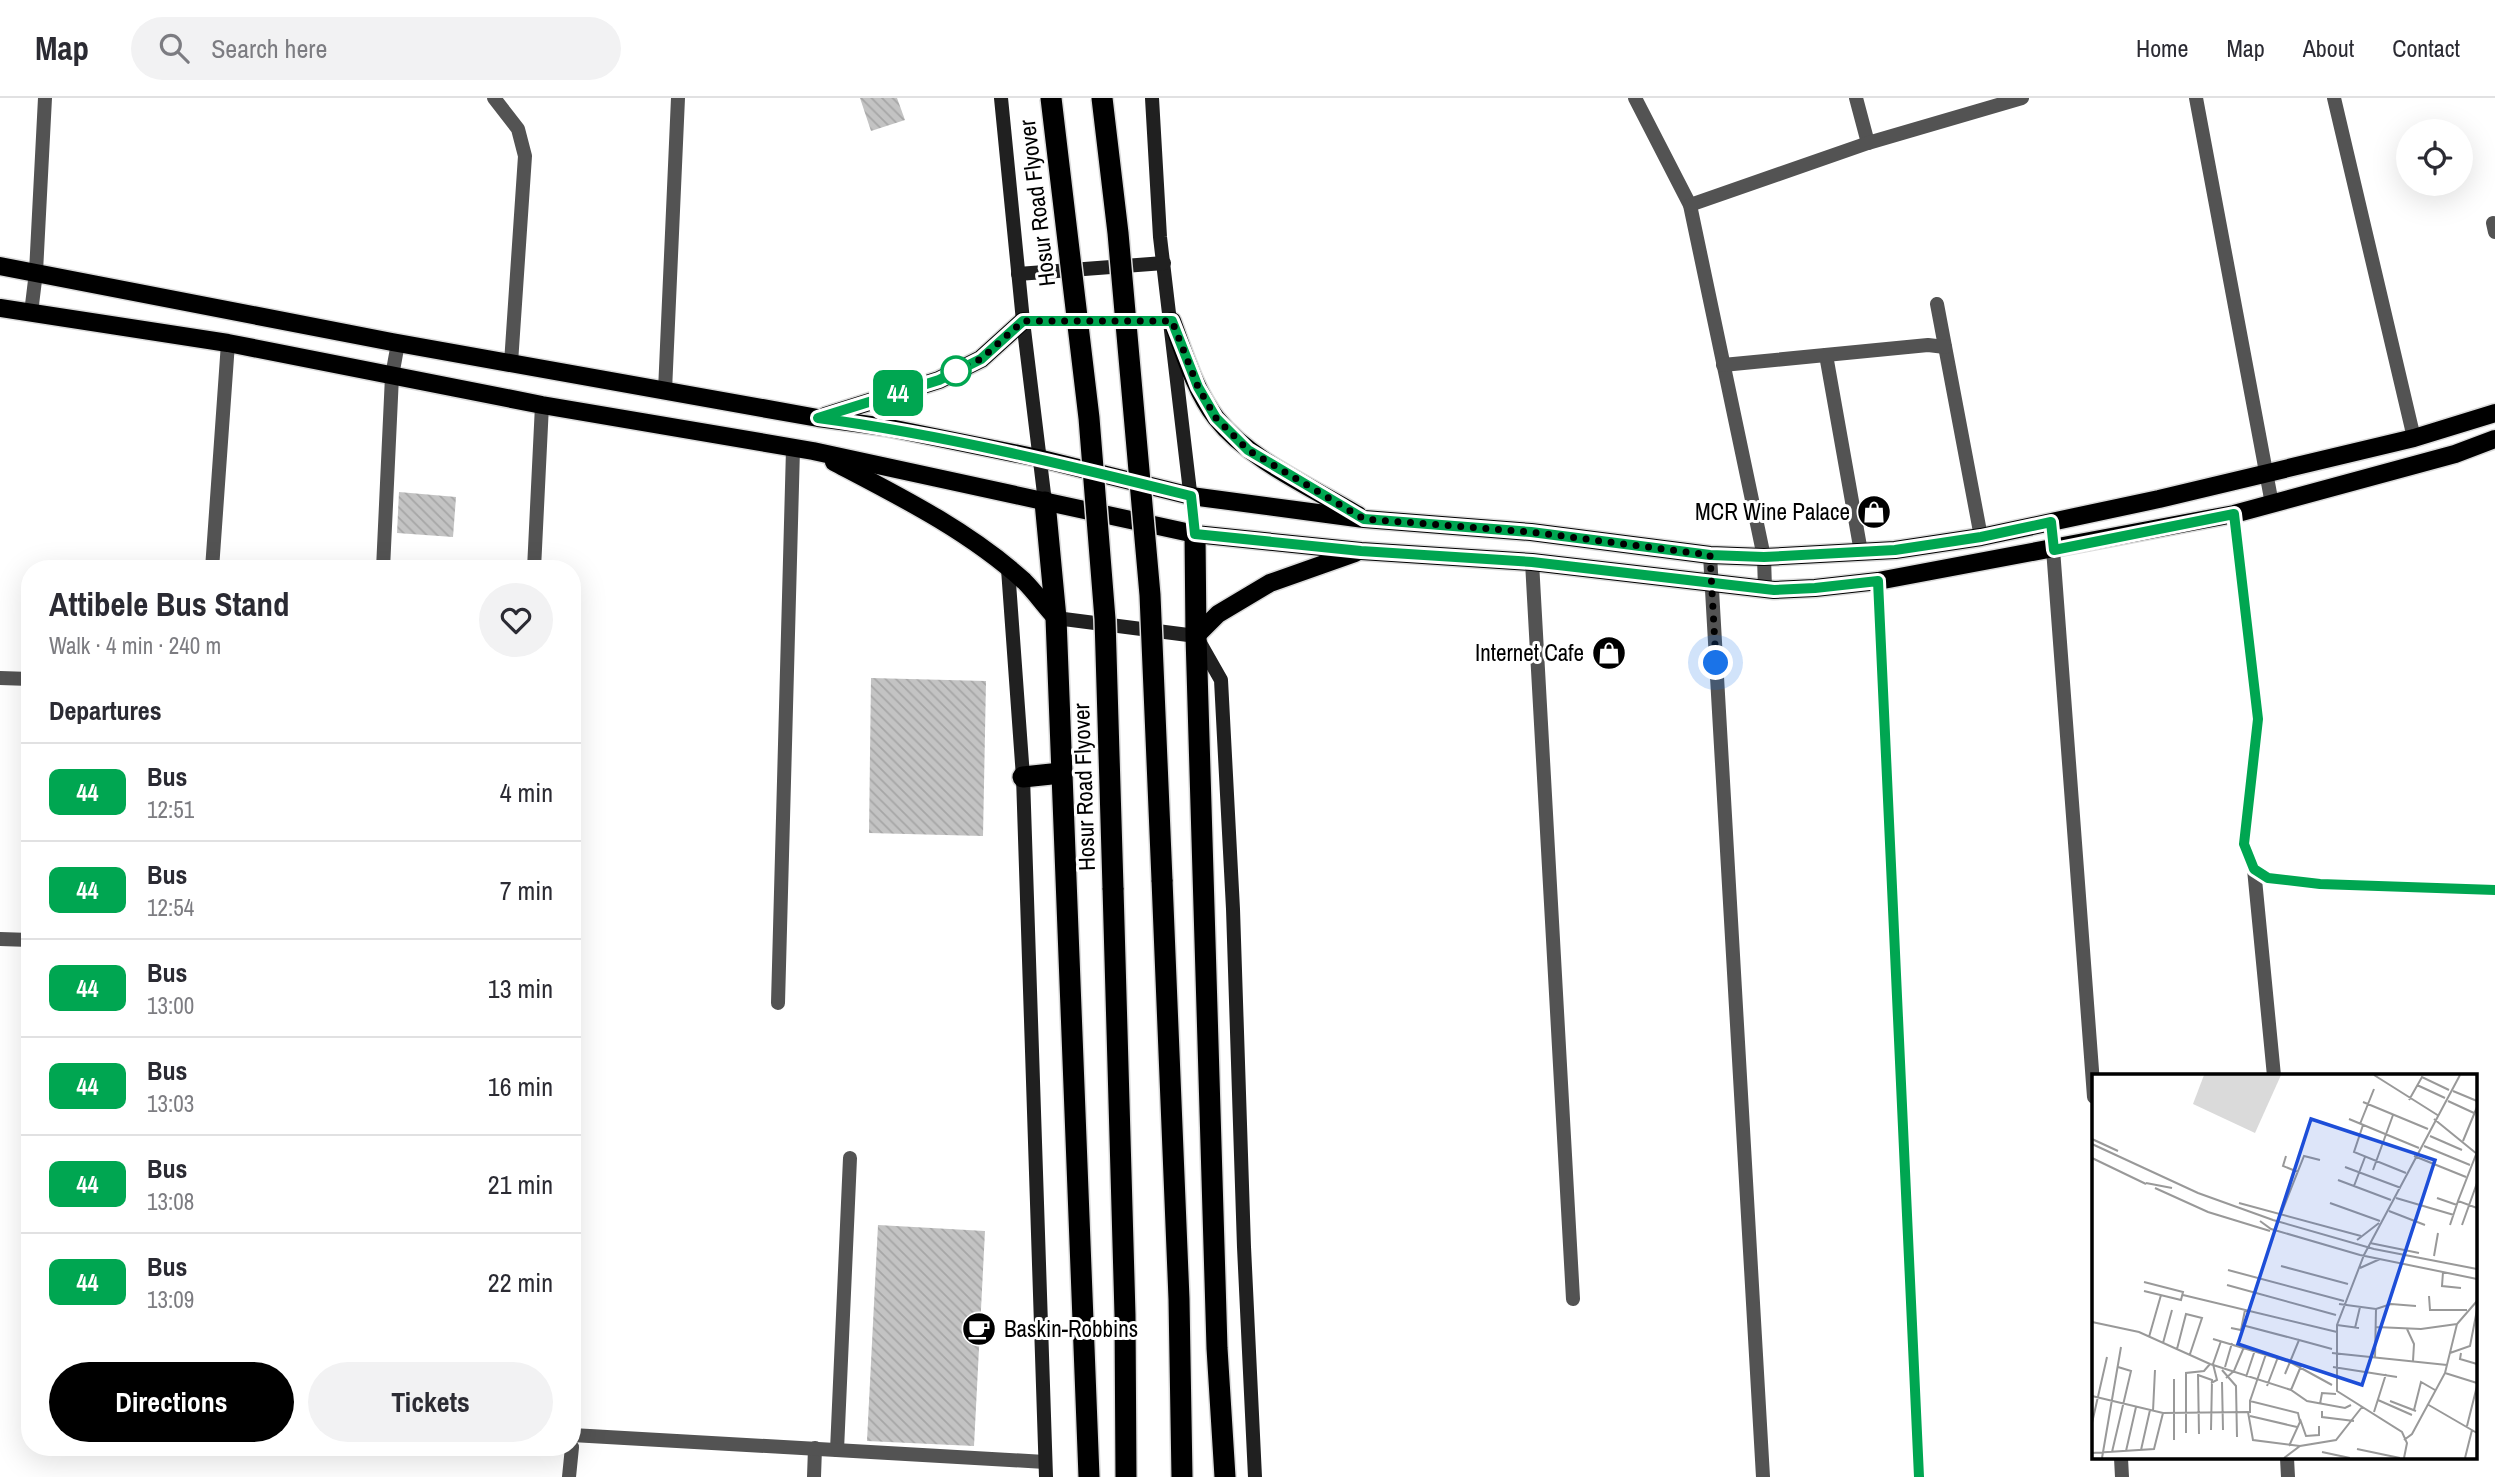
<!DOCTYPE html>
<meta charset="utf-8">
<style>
body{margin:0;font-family:"Archivo Narrow",sans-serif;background:#f2f2f3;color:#2b2b33;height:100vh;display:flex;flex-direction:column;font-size:26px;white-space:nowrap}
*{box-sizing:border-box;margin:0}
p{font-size:23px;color:#7c7c81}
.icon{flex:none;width:38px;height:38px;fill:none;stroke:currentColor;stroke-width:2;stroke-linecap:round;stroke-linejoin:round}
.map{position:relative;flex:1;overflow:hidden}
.panel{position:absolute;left:21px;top:462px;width:560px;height:896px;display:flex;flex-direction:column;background:#fff;border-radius:28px;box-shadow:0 7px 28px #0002}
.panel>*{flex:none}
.badge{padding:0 14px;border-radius:10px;font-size:24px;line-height:46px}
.fabs{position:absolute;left:2396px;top:21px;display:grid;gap:14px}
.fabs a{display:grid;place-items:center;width:77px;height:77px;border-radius:50%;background:#fff;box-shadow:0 7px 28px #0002;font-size:35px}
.you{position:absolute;width:35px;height:35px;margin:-18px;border:5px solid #fff;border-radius:50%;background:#1a73e8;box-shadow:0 0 0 10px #1a73e833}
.map>.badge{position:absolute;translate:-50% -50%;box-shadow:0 0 0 4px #fff}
h2{padding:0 28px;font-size:26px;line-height:63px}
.round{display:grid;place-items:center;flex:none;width:74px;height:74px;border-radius:37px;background:#f2f2f3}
.overview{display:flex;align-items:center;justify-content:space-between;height:119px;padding:0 28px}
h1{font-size:33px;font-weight:700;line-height:52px}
.cta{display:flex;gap:14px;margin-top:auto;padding:14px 28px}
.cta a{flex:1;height:80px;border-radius:42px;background:#000;color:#fff;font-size:28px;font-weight:700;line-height:80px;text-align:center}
.cta a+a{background:#f2f2f3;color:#2b2b33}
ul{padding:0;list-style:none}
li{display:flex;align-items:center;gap:21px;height:98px;padding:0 28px;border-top:2px solid #e1e1e2}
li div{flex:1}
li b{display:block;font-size:26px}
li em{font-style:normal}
li .badge{min-width:77px;font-weight:700;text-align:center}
header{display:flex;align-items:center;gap:42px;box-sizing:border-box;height:98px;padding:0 35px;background:#fff;border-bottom:2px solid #e1e1e2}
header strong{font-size:33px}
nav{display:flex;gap:38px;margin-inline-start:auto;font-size:24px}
.search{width:490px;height:63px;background:#f2f2f3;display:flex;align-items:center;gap:18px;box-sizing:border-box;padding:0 24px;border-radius:38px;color:#7c7c81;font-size:26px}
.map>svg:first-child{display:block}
.building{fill:url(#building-back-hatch)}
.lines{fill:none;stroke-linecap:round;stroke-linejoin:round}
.primary-casing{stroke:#dbdbdb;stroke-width:21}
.highway-casing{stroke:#dbdbdb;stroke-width:24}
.lane{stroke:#535353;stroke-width:14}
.street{stroke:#535353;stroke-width:14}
.secondary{stroke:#202020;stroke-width:14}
.primary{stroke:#000;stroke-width:18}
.highway{stroke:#000;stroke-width:21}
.highway-bridge-casing{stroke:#dbdbdb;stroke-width:24;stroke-linecap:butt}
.highway-bridge{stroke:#000;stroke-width:21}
.line-casing{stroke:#fff;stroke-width:16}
.line{stroke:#00a651;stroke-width:10}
.walk{stroke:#000;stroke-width:7;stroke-dasharray:0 12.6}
.stop-dot{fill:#fff;stroke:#00a651;stroke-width:3.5}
.labels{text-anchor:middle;stroke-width:6;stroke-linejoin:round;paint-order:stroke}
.street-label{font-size:23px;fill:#000;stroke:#fff}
.poi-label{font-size:23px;fill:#000;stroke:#fff;text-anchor:end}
.inset-road{fill:none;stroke:#999;stroke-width:2}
.view{fill:#1d4ed8;fill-opacity:0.15;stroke:#1d4ed8;stroke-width:3.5}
.inset-edge{fill:none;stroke:#000;stroke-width:3.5}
</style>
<header>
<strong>Map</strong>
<div class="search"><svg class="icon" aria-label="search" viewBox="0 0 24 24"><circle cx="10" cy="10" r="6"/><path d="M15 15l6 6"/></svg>Search here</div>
<nav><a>Home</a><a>Map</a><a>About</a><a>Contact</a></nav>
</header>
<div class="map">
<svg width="2495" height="1379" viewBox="0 0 2495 1379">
<defs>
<pattern id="building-back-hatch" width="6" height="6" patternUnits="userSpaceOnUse" patternTransform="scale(1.75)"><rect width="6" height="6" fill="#c3c3c3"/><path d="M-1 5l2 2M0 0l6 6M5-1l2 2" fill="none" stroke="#a6a6a6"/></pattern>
</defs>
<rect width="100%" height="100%" fill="#fff"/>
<g class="building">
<polygon points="860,0 897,0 905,22 871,33"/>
<polygon points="399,394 456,399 453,439 397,435"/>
<polygon points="871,580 986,583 983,738 869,735"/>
<polygon points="878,1127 985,1133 974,1348 867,1343"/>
</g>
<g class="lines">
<g class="primary-casing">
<g id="primary">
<polyline points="0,168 392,244 818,320 885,329 1038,360 1191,398 1364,421 1531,434 1710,457 1764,459 1895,452 1981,439 2159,401 2414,340 2495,315"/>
<polyline points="0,210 228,245 542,307 813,353 1195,436 1361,453 1532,464 1774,492 1815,490 1878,483 2234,416 2455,356 2495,341"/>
<path d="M1172 223C1184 255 1195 293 1216 320 1249 362 1313 390 1358 417"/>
<polyline points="825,318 939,282 981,261 1023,223"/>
<path d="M834 364C899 398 969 433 1024 483 1035 494 1045 508 1056 520"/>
<polyline points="1196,538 1218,516 1270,485 1355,455"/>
</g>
</g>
<g class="highway-casing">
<g id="highway">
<polyline points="1045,404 1056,520 1089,1379"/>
<polyline points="1195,436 1196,538 1217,1250 1225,1379"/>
<polyline points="1023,679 1061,675"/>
<polyline points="1162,782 1179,1201 1182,1379"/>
<polyline points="1113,790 1125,1217 1126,1379"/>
</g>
</g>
<g class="lane">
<polyline points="837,1352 850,1060"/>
<polyline points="814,1379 815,1350"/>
</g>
<g class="street">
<polyline points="494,0 518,31 525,58 511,265"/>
<polyline points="1635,0 1690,107 1764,459 1765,491"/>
<polyline points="1856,0 1868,45"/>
<polyline points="2196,0 2272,406"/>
<polyline points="2334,0 2414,340"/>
<polyline points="1690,107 1868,45 2022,0"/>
<polyline points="2493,125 2495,134"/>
<polyline points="1937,206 1981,439"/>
<polyline points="31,215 36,174 45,0"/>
<polyline points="1826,257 1861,454"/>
<polyline points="1723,267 1928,247 1945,249"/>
<polyline points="665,293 678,0"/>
<polyline points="2234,416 2258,621 2244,746 2254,771 2268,780 2320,786 2495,792"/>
<polyline points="2051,424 2094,999"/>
<polyline points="1710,457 1763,1379"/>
<polyline points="1532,464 1573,1201"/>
<polyline points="212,471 228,245"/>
<polyline points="383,471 392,278 398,245"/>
<polyline points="534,471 542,307"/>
<polyline points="1878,483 1919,1379"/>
<polyline points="0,580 30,581"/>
<polyline points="2254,771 2274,978"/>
<polyline points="0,841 30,842"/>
<polyline points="778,905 793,351"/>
<polyline points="572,1337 1045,1364"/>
<polyline points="2121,1360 2122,1379"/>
<polyline points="2287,1360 2288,1379"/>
<polyline points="569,1379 572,1349"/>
</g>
<g class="secondary">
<polyline points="1001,0 1023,223 1045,404"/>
<polyline points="1152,0 1160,139 1195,436"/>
<polyline points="1018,176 1164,165"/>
<polyline points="1023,223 1172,223"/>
<polyline points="1008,471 1023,679 1046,1379"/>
<polyline points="1056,520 1196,538 1221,582 1233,811 1244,1149 1255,1379"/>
</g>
<use href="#primary" class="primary"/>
<use href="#highway" class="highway"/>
<g class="highway-bridge-casing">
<g id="highway-bridge">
<polyline points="1051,0 1089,320 1105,521 1113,790"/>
<polyline points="1102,0 1118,135 1150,497 1162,782"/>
</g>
</g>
<use href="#highway-bridge" class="highway-bridge"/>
</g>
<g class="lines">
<g class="line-casing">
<path id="line" d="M1919 1379 1878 483 1815 490 1774 492 1532 464 1361 453 1195 436 1191 398C1067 367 944 337 818 320L939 282 981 261 1023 223H1172L1198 289 1216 320 1248 352 1364 421 1531 434 1710 457 1764 459 1895 452 1981 439 2051 424 2054 452 2234 416 2258 621 2244 746 2254 771 2268 780 2320 786 2495 792"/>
</g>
<use href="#line" class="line"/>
<polyline class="walk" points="956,273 981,261 1023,223 1172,223 1198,289 1216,320 1248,352 1364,421 1531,434 1710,457 1716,565"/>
</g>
<defs>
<g id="shop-disc" transform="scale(1.75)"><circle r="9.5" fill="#000" stroke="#fff"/><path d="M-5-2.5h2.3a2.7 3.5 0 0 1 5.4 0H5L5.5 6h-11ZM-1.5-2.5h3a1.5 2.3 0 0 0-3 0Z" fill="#fff"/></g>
<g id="cafe-disc" transform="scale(1.75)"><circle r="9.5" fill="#000" stroke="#fff"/><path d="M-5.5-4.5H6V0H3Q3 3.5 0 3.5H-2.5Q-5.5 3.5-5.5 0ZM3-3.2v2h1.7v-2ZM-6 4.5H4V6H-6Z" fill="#fff"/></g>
</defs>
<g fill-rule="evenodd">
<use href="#shop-disc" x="1874" y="414"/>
<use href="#shop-disc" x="1609" y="555"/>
<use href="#cafe-disc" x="979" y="1231"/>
</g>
<circle class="stop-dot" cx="956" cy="273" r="14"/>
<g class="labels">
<g class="street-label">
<text transform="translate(1037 105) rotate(-97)" y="8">Hosur Road Flyover</text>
<text transform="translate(1084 689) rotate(-92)" y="8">Hosur Road Flyover</text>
</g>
<g class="poi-label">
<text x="1850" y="422">MCR Wine Palace</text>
<text x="1584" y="563">Internet Cafe</text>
<text x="1004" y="1239" text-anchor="start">Baskin-Robbins</text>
</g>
</g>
<g transform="translate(2092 976)">
<rect width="385" height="385" fill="#fff"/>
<path d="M112 1H189L163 59 101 30Z" fill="#dadada"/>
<path class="inset-road" d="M282 1 347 42M325 11 353 24M361 17 385 27M317 26 330 3 357 16M356 27 382 39M271 28 336 55M257 45 327 74M342 45 385 80M268 50 282 15M271 51 262 78 314 99M338 62 370 76M0 65 26 77M371 67 385 33M0 70 106 119 181 146 282 175 385 195M332 72 378 91M385 78 366 127 385 134M194 82 191 92 206 98M322 82 374 103M0 84 54 110M253 93 309 114M281 96 301 41M246 106 299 126M54 109 80 114M262 112 273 83M63 114 116 138 178 157M304 124 362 141M345 124 365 131M147 129 269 162M238 129 288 147M297 137 333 151M189 140 212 82 228 86M168 147 179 155 268 181M358 151 366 127M370 151 385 109M265 166 287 149M278 169 327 179M268 181 385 205M342 182 346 159M189 192 256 210M268 194 288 185M136 196 252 227M351 198 350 212 369 214M135 211 244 241M52 217 89 226 91 218 52 208M91 221 245 258M337 222 338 236H375M247 230 284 235 299 230 324 232M0 248 47 258 118 290 199 316 215 327 253 334 259 331M150 251 207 266M245 251 267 254M284 253 329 255 365 250M139 254 149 256 153 236M263 254 268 233M315 255 322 270 321 287M57 263 69 221M121 265 198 288 240 311M71 269 80 236M85 275 94 240 110 244 98 280M240 279 355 291M358 279 378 272 385 236M369 279 368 285 385 290M283 284 284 235M133 293 140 269M241 293 305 303M130 296 144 312 145 363M353 299 385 309M106 300 107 360M193 300 207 266 240 275M106 301 120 306 119 356M154 303 163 276M134 304 142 297 152 273M82 305V366M130 308 131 356M119 309 125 306 121 290 129 267M175 312 186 283M199 316 209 292M0 322 71 339 156 338 161 366 208 372M286 326 320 341M158 327 174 280M298 327 324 337M228 330 230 319 244 320M335 330 385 359M322 336 329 308 343 316M61 337 63 296M230 337V343L262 347M282 338 294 300M158 339V327L206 339 208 348 197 372M158 342 205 353M208 345 214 362 227 361V352M0 349 15 283M375 352 385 312M94 359V299L112 297 118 290M312 366 320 360 353 299 365 250 385 227M265 375 308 384M49 376 58 336M34 377 44 333M20 378 39 297 26 293M230 378 258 384M0 379 62 375 71 339M10 384 29 273M192 384 208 372 244 366 270 333M312 384 315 369 310 358 245 317V251L272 181 368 1M373 384 380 356"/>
<path class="view" d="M219 45 343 86 270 311 146 270Z"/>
<rect width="385" height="385" class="inset-edge"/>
</g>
</svg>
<div class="fabs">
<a><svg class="icon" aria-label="locate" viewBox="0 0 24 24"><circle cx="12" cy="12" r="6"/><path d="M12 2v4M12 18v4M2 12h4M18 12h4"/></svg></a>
</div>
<div class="you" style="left:1716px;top:565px"></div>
<b class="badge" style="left:898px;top:295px;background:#00a651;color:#fff">44</b>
<section class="panel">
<div class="overview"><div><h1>Attibele Bus Stand</h1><p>Walk · 4 min · 240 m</p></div><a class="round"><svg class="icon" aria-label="heart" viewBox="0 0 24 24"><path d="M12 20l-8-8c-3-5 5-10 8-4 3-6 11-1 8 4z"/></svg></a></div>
<h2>Departures</h2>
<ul>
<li><span class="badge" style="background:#00a651;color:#fff">44</span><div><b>Bus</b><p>12:51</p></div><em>4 min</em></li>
<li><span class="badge" style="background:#00a651;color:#fff">44</span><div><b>Bus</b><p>12:54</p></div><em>7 min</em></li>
<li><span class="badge" style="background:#00a651;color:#fff">44</span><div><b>Bus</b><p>13:00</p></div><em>13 min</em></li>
<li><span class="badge" style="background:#00a651;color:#fff">44</span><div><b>Bus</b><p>13:03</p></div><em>16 min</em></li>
<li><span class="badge" style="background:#00a651;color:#fff">44</span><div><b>Bus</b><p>13:08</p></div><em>21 min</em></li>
<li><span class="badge" style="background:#00a651;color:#fff">44</span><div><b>Bus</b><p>13:09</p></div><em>22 min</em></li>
</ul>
<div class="cta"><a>Directions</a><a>Tickets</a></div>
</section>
</div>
